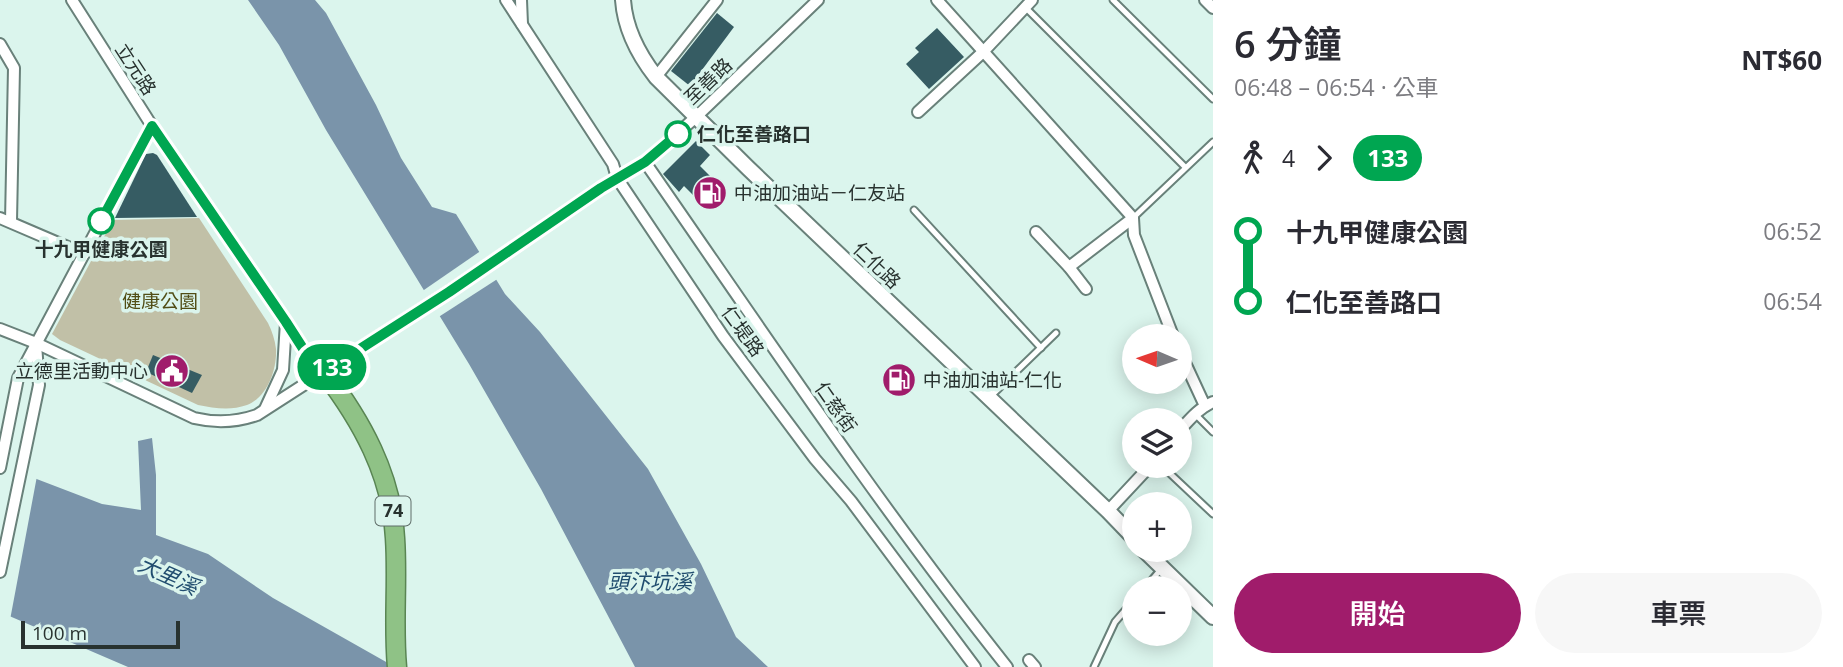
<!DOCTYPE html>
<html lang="zh-TW">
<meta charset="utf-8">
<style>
body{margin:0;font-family:"Open Sans","Noto Sans TC",sans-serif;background:#f7f7f7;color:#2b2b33;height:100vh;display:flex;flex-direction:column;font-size:26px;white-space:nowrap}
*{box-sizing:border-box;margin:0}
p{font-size:23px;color:#7c7c81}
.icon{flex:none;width:38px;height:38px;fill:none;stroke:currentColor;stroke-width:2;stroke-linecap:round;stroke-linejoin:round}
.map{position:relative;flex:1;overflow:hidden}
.sheet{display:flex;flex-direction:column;background:#fff;width:630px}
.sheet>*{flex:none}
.badge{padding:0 14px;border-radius:23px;font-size:24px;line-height:46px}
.needle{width:46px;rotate:272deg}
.fabs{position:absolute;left:1122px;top:324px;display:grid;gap:14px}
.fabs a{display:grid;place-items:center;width:70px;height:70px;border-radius:50%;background:#fff;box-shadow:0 4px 18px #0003;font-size:35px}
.scale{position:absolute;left:21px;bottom:18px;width:159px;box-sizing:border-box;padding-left:7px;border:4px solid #28322f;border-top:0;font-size:19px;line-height:24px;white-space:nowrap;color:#28322f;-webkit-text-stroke:5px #dbf5ed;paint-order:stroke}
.map>.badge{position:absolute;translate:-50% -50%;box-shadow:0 0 0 4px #fff}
.legs{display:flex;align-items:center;gap:10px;height:77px;padding:0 21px;font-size:23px}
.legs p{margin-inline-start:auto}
.overview{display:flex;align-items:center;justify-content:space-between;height:119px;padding:0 21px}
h1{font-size:38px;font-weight:600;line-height:52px}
.primary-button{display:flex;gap:14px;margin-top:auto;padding:14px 21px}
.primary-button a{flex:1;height:80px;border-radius:42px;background:#a01c6b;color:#fff;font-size:28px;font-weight:600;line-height:80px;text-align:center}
.primary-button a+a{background:#f7f7f7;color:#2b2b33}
ul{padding:0 21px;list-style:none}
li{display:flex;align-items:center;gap:24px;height:70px;font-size:26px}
li i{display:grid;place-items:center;width:10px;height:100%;margin:0 9px;background:currentColor}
li i::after{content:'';width:18px;height:18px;margin:-9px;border:5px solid;border-radius:50%;background:#fff}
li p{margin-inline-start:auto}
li:first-child i{background:linear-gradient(#0000 50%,currentColor 0)}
li:last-child i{background:linear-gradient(currentColor 50%,#0000 0)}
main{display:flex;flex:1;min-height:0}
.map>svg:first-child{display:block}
.green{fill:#c1c0a7}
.water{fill:#7a94aa}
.pier{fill:#dbf5ed}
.building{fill:#365c63}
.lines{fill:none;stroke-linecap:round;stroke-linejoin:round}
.service-casing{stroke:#69817a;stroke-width:9}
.minor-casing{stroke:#69817a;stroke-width:14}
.secondary-casing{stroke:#69817a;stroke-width:18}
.trunk-casing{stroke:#598553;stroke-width:21}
.service{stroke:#fff;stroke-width:5}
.minor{stroke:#fff;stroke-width:10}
.secondary{stroke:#fff;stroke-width:14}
.trunk{stroke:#8fc286;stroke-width:18}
.line-1-casing{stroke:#fff;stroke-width:16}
.line-1{stroke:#00a651;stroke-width:10}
.stop-1-dot{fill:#fff;stroke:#00a651;stroke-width:3.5}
.labels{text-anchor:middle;stroke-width:7;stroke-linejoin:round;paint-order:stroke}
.shield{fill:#dbf5ed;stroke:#5e6c68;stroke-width:2}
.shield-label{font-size:18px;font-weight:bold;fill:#28322f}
.street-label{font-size:19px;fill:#28322f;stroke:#dbf5ed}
.stop-label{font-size:19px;font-weight:bold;fill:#28322f;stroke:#dbf5ed;text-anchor:start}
.poi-label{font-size:19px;fill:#28322f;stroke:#dbf5ed;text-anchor:start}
.park-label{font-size:19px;fill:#514d15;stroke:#dbf5ed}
.water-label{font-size:21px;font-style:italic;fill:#214d6f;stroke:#dbf5ed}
</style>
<main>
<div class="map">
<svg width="1213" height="667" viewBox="0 0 1213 667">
<rect width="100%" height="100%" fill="#dbf5ed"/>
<path class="green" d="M199 218 268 323C272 331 275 340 276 349 277 370 267 397 247 405 230 411 214 408 198 405L60 340 52 334 113 220Z"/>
<g class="water">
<polygon points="248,0 315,0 326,13 376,105 401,158 432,207 456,214 505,294 540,332 648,469 701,564 736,637 768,667 635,667 541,489 469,364 326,130 279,45"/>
<polygon points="152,438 156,475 156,535 208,554 273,598 395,667 128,667 0,612 0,465 102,504 141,510 138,441"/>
</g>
<g class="pier">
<polygon points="482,250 499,278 437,318 421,292"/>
<polygon points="0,462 37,476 10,620 0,615"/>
</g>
<g class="building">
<polygon points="717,13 734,27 690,86 671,71"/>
<polygon points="937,28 964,57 929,89 906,64 919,52 915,48"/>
<polygon points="696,141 710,155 700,166 722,188 704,206 684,186 679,192 663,174"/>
<polygon points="153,153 157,155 197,217 115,218 146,154"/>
<polygon points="153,355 202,375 192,393 146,372"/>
</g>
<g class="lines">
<g class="service-casing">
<g id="service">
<polyline points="1113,0 1213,99"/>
<polyline points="1026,8 1185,167"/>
<polyline points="914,210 1041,348"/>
<polyline points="1133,218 1213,142"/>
<polyline points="991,396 1056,333"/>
<polyline points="1195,414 1213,432"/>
<polyline points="1162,466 1213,514"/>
<polyline points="1145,588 1162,568"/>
<polyline points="1094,667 1115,622 1134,600"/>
</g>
</g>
<g class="minor-casing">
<g id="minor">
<polyline points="72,0 152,126 286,322 311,361 324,372"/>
<polyline points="506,0 613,164 617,178 723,336 815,459 851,501 975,667"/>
<polyline points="521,0 522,24"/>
<polyline points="937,0 1133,218"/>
<polyline points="1205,0 1213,8"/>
<polyline points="0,44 14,68 11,221"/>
<polyline points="656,77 717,0"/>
<polyline points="918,112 983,52 1032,0"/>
<path d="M645 162C763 332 878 505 1007 667"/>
<polyline points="0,218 84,254"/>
<polyline points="1133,218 1134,235 1173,336"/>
<polyline points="1036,232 1069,267 1086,289"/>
<polyline points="1069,267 1133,218"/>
<path d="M0 329 36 343 194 418C215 423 237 422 257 415L448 292 601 188 645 162 696 117 818 0"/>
<polyline points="1180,352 1205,406"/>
<polyline points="265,409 283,370 286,322"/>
<path d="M1180 430C1190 419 1199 408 1213 402"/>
<polyline points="0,468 18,378 152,126"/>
<polyline points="1108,511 1150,466"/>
<polyline points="0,572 39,385 36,344"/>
<polyline points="1029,660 1035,667"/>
</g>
</g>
<g class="secondary-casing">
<g id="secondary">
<path d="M623 0C625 29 638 54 656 77L748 168 1108 511 1134 538"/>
<polyline points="1144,550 1213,617"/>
</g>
</g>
<g class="trunk-casing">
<path id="trunk" d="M324 372C361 420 392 475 395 538 398 581 393 624 397 667"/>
</g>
<use href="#service" class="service"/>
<use href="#minor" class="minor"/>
<use href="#secondary" class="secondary"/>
<use href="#trunk" class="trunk"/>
</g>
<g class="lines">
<g class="line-1-casing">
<polyline id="line-1" points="101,221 152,126 286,322 311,361 324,372 449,292 601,188 645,162 678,134"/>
</g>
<use href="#line-1" class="line-1"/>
</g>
<defs>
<g id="fuel-disc" transform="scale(1.75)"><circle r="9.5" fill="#a01c6b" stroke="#dbf5ed"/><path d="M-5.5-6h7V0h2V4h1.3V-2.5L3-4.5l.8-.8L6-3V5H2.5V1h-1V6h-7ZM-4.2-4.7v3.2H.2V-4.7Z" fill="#fff"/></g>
<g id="civic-disc" transform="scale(1.75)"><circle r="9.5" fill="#a01c6b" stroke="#dbf5ed"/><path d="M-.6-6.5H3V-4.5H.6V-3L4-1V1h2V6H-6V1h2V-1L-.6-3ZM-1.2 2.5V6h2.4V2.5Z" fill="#fff"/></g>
</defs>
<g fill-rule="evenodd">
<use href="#fuel-disc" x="710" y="193"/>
<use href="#civic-disc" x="172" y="371"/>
<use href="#fuel-disc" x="899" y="380"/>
</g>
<g class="stop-1-dot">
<circle cx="678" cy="134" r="12"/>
<circle cx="101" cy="221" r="12"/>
</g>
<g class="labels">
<rect class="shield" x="375.5" y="496.5" width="35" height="29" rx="5"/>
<g class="shield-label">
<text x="393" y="517">74</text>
</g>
<g class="street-label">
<text transform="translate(136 69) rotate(57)" y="7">立元路</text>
<text transform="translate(708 81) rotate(-44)" y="7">至善路</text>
<text transform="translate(877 265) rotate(44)" y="7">仁化路</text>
<text transform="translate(743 331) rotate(54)" y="7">仁堤路</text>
<text transform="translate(836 407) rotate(55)" y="7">仁慈街</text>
</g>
<g class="stop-label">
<text x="697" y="141">仁化至善路口</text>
<text x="101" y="256" text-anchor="middle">十九甲健康公園</text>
</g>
<g class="poi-label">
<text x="734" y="200">中油加油站－仁友站</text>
<text x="148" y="378" text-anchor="end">立德里活動中心</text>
<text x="923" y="387">中油加油站-仁化</text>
</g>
<g class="park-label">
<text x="160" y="308">健康公園</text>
</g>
<g class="water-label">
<text transform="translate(168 576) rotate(24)" y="7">大里溪</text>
<text x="650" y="589">頭汴坑溪</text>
</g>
</g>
</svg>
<div class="fabs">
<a><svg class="needle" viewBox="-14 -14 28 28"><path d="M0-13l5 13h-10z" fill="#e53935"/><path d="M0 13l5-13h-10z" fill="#7c7c81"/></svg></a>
<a><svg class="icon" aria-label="layers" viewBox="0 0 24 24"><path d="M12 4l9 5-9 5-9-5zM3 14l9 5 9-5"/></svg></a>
<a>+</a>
<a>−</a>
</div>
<div class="scale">100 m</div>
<b class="badge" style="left:332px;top:367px;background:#00a651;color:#fff">133</b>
</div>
<section class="sheet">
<div class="overview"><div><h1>6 分鐘</h1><p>06:48 – 06:54 · 公車</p></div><b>NT$60</b></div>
<div class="legs"><svg class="icon" aria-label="walk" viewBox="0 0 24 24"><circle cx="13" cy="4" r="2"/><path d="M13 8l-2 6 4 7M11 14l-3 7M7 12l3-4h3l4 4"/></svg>4<svg class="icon" aria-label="forward" viewBox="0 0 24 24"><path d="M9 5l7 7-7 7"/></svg><b class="badge" style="background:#00a651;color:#fff">133</b></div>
<ul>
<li><i style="color:#00a651"></i><b>十九甲健康公園</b><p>06:52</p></li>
<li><i style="color:#00a651"></i><b>仁化至善路口</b><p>06:54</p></li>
</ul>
<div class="primary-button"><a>開始</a><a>車票</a></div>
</section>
</main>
